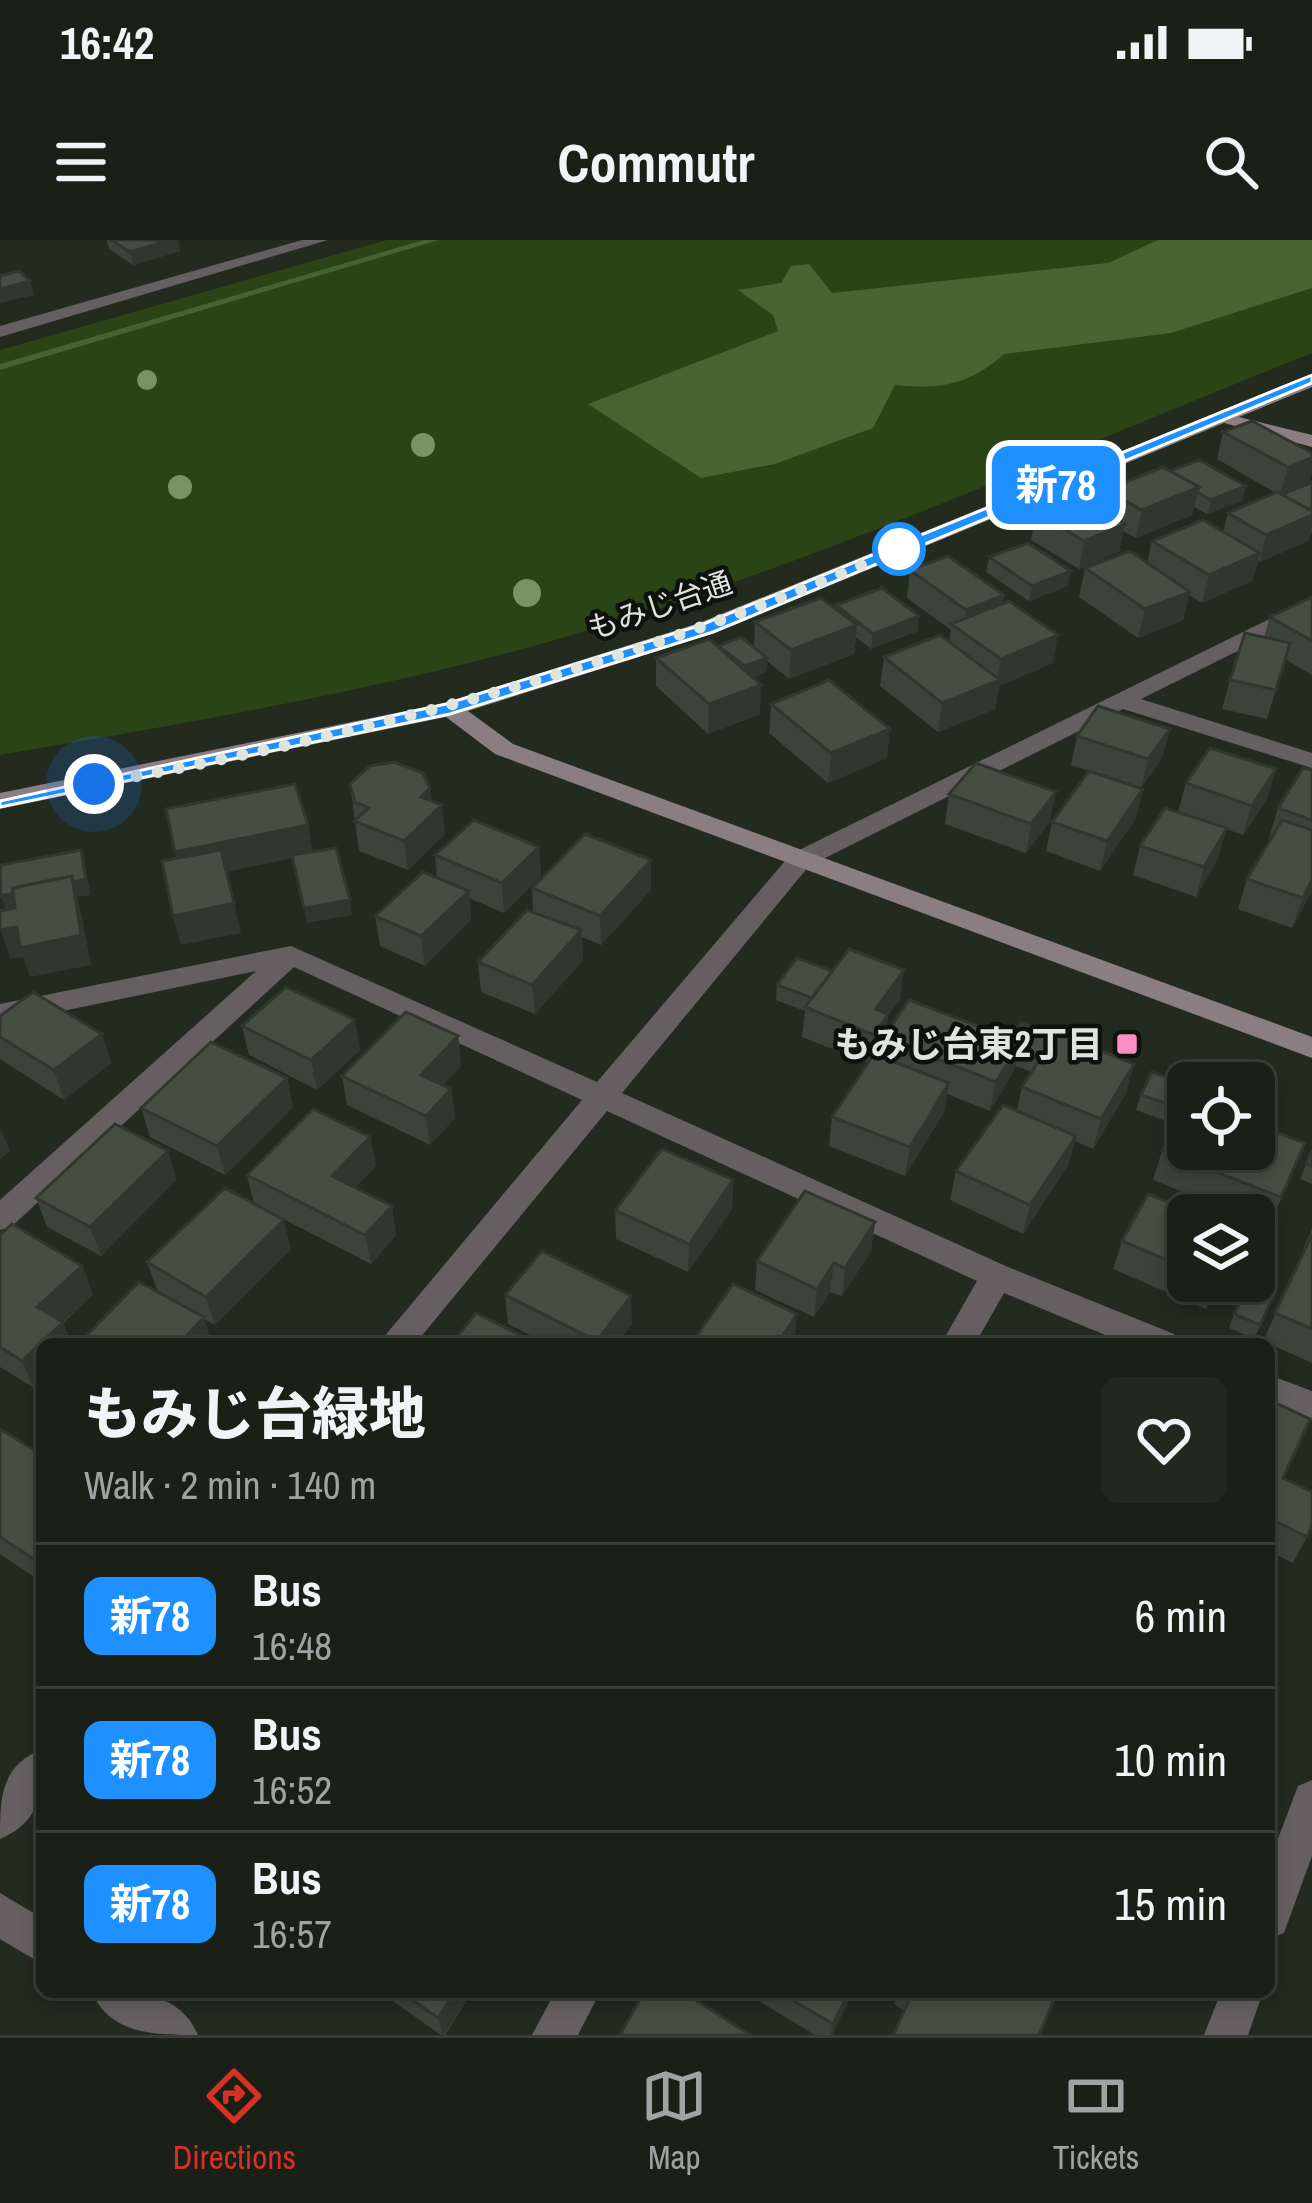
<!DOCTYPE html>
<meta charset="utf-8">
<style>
body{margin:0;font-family:"Archivo Narrow","Noto Sans JP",sans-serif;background:#23281f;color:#f1f3f6;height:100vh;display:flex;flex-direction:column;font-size:45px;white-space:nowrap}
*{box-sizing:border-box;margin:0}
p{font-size:39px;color:#9fa3a1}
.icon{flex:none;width:66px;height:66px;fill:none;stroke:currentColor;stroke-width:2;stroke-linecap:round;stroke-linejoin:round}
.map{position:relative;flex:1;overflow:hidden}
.drawer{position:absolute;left:36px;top:1098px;width:1239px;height:660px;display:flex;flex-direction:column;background:#1a2016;border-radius:18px;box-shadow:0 6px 18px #0003,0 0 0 3px #383e35}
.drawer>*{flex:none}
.badge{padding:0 24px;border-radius:18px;font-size:42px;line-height:78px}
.fabs{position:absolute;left:1167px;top:822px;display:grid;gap:24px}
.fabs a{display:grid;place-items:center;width:108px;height:108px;border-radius:18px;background:#1a2016;box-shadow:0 6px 18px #0003,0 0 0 3px #383e35;font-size:60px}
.you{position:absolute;width:60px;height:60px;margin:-30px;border:9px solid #fff;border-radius:50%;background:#1a73e8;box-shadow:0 0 0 18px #1a73e833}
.map>.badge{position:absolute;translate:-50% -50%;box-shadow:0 0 0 6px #fff}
.round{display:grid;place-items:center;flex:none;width:126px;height:126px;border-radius:18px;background:#23281f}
.head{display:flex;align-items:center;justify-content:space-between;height:204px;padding:0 48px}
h1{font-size:57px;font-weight:800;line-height:90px}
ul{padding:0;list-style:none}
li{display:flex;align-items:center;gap:36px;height:144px;padding:0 48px;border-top:3px solid #383e35}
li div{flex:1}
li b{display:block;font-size:45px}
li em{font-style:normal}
li .badge{min-width:132px;font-weight:700;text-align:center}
.status{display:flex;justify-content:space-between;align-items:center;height:84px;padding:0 60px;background:#1a2016;direction:ltr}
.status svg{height:33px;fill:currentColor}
header{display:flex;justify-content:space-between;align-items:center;height:156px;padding:0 48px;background:#1a2016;font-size:54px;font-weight:800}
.dock{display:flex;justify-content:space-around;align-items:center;height:168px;border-top:3px solid #383e35;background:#1a2016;font-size:33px;color:#9fa3a1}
.dock a{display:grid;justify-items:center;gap:6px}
.dock .on{color:#d93025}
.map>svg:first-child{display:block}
.green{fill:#2b4416}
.forest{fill:#476431}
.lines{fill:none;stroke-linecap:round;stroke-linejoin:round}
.stream{fill:#466330;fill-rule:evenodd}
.street{fill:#665f62;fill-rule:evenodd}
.secondary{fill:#8a7e83;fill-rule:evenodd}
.tree{fill:#779463}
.wall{fill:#3c4338}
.shaded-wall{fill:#31372e}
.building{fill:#464e41;stroke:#31372e;stroke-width:3}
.line{fill:#1e90ff;stroke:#fff;stroke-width:3}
.walk{stroke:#dfe4dc;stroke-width:12;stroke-dasharray:0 21.6}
.stop-dot{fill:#fff;stroke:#1e90ff;stroke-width:6}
.poi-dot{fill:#fb8fc3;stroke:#0e120c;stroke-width:4.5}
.labels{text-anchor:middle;stroke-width:9;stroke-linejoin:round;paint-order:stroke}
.far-street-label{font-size:30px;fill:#dfe4dc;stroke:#0e120c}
.poi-label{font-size:36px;font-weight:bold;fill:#dfe4dc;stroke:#0e120c;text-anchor:end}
</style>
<div class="status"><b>16:42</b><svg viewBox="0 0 49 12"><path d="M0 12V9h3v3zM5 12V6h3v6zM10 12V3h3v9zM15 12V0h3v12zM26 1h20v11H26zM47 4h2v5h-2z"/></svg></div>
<header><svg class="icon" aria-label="menu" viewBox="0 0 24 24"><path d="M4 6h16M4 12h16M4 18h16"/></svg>Commutr<svg class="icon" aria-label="search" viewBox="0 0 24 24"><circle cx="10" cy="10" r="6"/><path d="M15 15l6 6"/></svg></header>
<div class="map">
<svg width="1312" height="1795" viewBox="0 0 1312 1795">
<rect width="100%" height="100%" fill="#232a1e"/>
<path class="green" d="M387 0H1312V113C1078 206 846 310 606 385 407 446 204 480 0 515V110Z"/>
<path class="forest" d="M1158 0H1312V48L1171 93 1004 114C969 145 939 150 895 145L873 188 775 224 701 238 588 164 778 91 773 75 738 50 781 43 791 26 809 24 832 53 1108 23Z"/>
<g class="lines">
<polygon class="stream" points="424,0 439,0 0,130 0,124"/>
<g class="street">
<polygon points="302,0 328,0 0,97 0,86"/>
<polygon points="1312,358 1312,374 1141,459 1312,513 1312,528 1123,469 809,626 622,853 1008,1027 1174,1094 1179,1104 1127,1104 1004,1053 975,1104 941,1104 977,1041 607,871 415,1104 378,1104 582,860 294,727 11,987 0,990 0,960 256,731 0,784 0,764 291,706 597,842 791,614"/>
<polygon points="1269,1135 1312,1151 1312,1180 1269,1164"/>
<path d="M42 1509C42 1549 43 1581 0 1599 0 1559 0 1526 42 1509Z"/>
<polygon points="1312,1540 1312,1616 1284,1693 1269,1699 1269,1622 1298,1546"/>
<polygon points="0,1653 42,1678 42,1724 0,1699"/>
<path d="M92 1752C133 1752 179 1750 198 1795 156 1795 110 1795 92 1752Z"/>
<polygon points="555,1752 600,1752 578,1795 532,1795"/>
<polygon points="1221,1752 1263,1752 1248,1795 1204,1795"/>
</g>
<polygon class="secondary" points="1312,134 1312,147 1239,177 1312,195 1312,207 1224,183 715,393 468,471 513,504 1312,797 1312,818 495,514 446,477 0,569 0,553 445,463 699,383"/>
</g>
<g class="tree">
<circle cx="147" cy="140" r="10"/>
<circle cx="423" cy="205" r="12"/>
<circle cx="180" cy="247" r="12"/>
<circle cx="527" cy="353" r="14"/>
</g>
<g class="wall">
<polygon points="107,0 178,0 180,11 133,25 109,9"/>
<polygon points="1252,181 1309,243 1312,242 1312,291 1308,301 1258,322 1252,341 1202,363 1189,355 1183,380 1138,398 1079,357 1085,328 1147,323 1152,301 1223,292 1228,273 1276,253 1217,219 1223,192"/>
<polygon points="1163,227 1242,261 1207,274 1194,267 1192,275 1136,298 1123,291 1119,312 1079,329 1031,300 1036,272 1102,271 1106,250"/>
<polygon points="989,317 1068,346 1029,361 986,332"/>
<polygon points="910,330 1004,355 1003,363 1053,423 999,446 995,469 938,492 880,446 884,417 949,402 951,390 907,358"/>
<polygon points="1312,357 1312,435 1285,419 1267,479 1222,469 1230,440 1264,397 1270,377"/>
<polygon points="836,365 918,391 871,409 856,397 854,414 789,439 767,421 766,432 753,438 760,474 708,494 656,446 656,418 718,407 754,408 755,382 835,369"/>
<polygon points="771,464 887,518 828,543 769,493"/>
<polygon points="1170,489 1162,518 1141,548 1136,578 1100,631 1046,611 1052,582 1089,531 1071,525 1077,496"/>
<polygon points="1312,530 1312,651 1292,688 1238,669 1247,639 1271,598 1269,598 1278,568"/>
<polygon points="1186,543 1267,559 1243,595 1226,589 1218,618 1196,657 1133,635 1140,606 1178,572"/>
<polygon points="350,544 431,561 445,594 408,630 359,611"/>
<polygon points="949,554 1050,581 1026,613 945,584"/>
<polygon points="539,607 541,636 504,673 469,658 471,680 425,726 380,706 375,676 437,638 435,615"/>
<polygon points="532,648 651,650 601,705 582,697 583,720 535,774 481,752 478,722 533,672"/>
<polygon points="832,731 900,759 888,776 886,794 909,760 1126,853 1093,909 1075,901 1068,925 1023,994 950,960 956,931 1017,870 1022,847 1032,832 1015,826 1014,831 990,871 947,854 944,872 905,936 829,906 832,877 868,823 802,797 805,771 776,760 777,745"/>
<polygon points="0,776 102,794 111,823 64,860 0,819"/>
<polygon points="242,786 360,810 317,850 249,815"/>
<polygon points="458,796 461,826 443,845 451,849 455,878 430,905 347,865 342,836"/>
<polygon points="287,838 293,867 225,935 150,897 141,868"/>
<polygon points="1188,851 1174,884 1136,870 1141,855"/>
<polygon points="370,897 376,926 355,948 392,966 396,995 371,1024 254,964 247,935"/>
<polygon points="1312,910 1312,944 1300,939"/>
<polygon points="168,911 176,940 101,1016 47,987 36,958"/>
<polygon points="1162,911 1293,932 1269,986 1254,980 1254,975 1241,975 1153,940"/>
<polygon points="733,940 732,969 688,1032 616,999 615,970"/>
<polygon points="1188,975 1188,1041 1219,1041 1206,1069 1113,1029 1122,1001"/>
<polygon points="875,982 871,1011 842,1056 830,1052 814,1077 755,1050 757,1021"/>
<polygon points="1312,989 1312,1123 1263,1101 1305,1010 1303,1009"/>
<polygon points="0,995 82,1026 93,1054 42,1104 42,1141 34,1148 0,1127"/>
<polygon points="291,1009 215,1085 204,1079 212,1104 184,1067 157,1050 147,1022"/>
<polygon points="1275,1053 1254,1099 1229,1088 1234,1074"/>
<polygon points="505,1055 632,1084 617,1104 548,1104 508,1084"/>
<polygon points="1269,1160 1283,1238 1307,1297 1293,1323 1269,1311"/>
<polygon points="0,1189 42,1215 42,1342 0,1314"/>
<polygon points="380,1752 472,1752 445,1795 441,1795"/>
<polygon points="744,1752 853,1752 832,1795 815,1795"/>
<polygon points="898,1752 1057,1752 905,1771 894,1764"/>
</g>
<g class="shaded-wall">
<polygon points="171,0 178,0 180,11 133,25 130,12"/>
<polygon points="30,41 34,55 0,63 0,49"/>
<polygon points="1312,218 1312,234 1309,243 1280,255 1288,227"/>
<polygon points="1246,246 1242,261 1207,274 1211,260"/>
<polygon points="1199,247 1192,275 1136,298 1142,270"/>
<polygon points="1312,275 1312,287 1308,301 1259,323 1266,295"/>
<polygon points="1125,284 1119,312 1079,329 1084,301"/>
<polygon points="1260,313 1252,341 1202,363 1209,335"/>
<polygon points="1071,331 1068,346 1029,361 1032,346"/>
<polygon points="1190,352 1183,380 1138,398 1145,369"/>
<polygon points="1004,355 1000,383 962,392 966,370"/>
<polygon points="919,376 918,391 871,409 873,394"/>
<polygon points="857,385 854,414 789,439 791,410"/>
<polygon points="1058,395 1053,423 999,446 995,469 938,492 942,463 997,441 1001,419"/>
<polygon points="767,418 766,432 744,441 745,426"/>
<polygon points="761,445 760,474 708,494 709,464"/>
<polygon points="890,489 887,518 828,543 831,513"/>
<polygon points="1170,489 1162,518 1141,548 1148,519"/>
<polygon points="1276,529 1267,559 1243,595 1252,566"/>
<polygon points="430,548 433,574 442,565 445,594 408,630 404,601 421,557"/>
<polygon points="1143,549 1136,578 1100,631 1107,601"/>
<polygon points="1056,552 1050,581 1026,613 1031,584"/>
<polygon points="308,585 313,614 182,641 175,612"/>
<polygon points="1227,588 1218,618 1196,657 1204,627"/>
<polygon points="539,607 541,636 504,673 502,643"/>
<polygon points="81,610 91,655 78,657 91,725 30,737 23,717 11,719 0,690 17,687 81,695 6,671 1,656"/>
<polygon points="651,620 651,650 601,705 600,676"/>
<polygon points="1312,640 1312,651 1292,688 1303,658"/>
<polygon points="469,651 471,680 425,726 421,696"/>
<polygon points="350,660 352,675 307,683 304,668"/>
<polygon points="234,663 241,693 181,705 173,676"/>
<polygon points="581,690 583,720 535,774 532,745"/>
<polygon points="904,730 900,759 888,776 885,799 883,798 882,807 870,824 876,769"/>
<polygon points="355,780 360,810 317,850 311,820"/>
<polygon points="102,794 111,823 64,860 54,830"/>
<polygon points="458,796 461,826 425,864 421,835"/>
<polygon points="1020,802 1014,831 990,871 996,842"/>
<polygon points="1134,824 1126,853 1093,909 1101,879"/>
<polygon points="287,838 293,867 225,935 217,906"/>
<polygon points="949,843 944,872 905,936 910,907"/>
<polygon points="451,849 455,878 430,905 426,876"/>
<polygon points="0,887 10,911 0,920"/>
<polygon points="1076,896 1068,925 1023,994 1030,965"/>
<polygon points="370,897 376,926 338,965 332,936"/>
<polygon points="168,911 176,940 101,1016 90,987"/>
<polygon points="733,940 732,969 688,1032 689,1004"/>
<polygon points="392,966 396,995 371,1024 365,995"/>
<polygon points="284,980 291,1009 215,1085 206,1057"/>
<polygon points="875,982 871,1011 842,1056 845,1028"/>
<polygon points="834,1023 830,1052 814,1077 817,1049"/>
<polygon points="82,1026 93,1054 49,1095 37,1067"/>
<polygon points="631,1056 632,1084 617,1104 597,1104 597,1101"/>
<polygon points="797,1074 794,1104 777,1104"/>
<polygon points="204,1077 212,1104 179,1104"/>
<polygon points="63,1082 72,1104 42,1104 42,1141 34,1148 22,1121"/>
<polygon points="455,1752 472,1752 443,1795 438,1778"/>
<polygon points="849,1752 853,1752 832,1795 830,1795 833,1784"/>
</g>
<g class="building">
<polygon points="111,0 171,0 130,12"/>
<polygon points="19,31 30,41 0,49 0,36"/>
<polygon points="1252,181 1312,213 1312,218 1288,227 1223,192"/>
<polygon points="1199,220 1246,246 1211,260 1197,252 1199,247 1170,231"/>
<polygon points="1163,227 1199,247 1142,270 1106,250"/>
<polygon points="1312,242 1312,271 1281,255"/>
<polygon points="1277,252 1312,271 1312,275 1266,295 1228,273"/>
<polygon points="1076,256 1125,284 1084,301 1036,272"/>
<polygon points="1203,280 1260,313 1209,335 1152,301"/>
<polygon points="1028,303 1071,331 1032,346 989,317"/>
<polygon points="1130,311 1190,352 1145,369 1085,328"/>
<polygon points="948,316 1004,355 966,370 910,330"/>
<polygon points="882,348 919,376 873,394 836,365"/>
<polygon points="1312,357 1312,401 1270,377"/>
<polygon points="821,358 857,385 791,410 755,382"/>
<polygon points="1009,361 1058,395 1001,419 951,384"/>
<polygon points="1245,393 1290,403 1276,450 1230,440"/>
<polygon points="940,395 1000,440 942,463 884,417"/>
<polygon points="741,397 767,418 745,426 718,406"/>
<polygon points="709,399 761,445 709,464 656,418"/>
<polygon points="829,440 890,489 831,513 771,464"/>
<polygon points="1098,466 1170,489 1148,519 1077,496"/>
<polygon points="1210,508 1276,529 1252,566 1186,543"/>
<polygon points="394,522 423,533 430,548 421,557 442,565 404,601 354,581 369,568 355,562 350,544 370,526"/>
<polygon points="976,523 1056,552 1031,584 949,554"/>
<polygon points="1303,528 1312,530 1312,580 1278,568"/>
<polygon points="1089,531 1143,549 1107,601 1052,582"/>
<polygon points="295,544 308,585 175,612 166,569"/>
<polygon points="1165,568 1227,588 1204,627 1140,606"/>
<polygon points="474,580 539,607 502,643 435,615"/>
<polygon points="1282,580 1312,590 1312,640 1303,658 1247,639"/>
<polygon points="585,594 651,620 600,676 532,648"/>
<polygon points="336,608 350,660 304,668 292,615"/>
<polygon points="81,610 86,639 73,642 72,636 13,648 13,653 1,656 0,625"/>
<polygon points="221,610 234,663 173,676 162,621"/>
<polygon points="423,632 469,651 421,696 375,676"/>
<polygon points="72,636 81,695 20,708 17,687 0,690 0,671 15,668 13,648"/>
<polygon points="527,670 581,690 532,745 478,722"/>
<polygon points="849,709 904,730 876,769 888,774 874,795 805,767"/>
<polygon points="797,718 832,731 812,758 777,745"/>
<polygon points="286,747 355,780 311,820 242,786"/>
<polygon points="33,752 102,794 54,830 0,797 0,776"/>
<polygon points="909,760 1020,802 996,842 883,798"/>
<polygon points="406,772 458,796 421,835 451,849 426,876 342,836"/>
<polygon points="1021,783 1055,795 1040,819 1018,811 1020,802 1011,798"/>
<polygon points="1057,793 1134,824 1101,879 1022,847"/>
<polygon points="211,802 287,838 217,906 141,868"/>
<polygon points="874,814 949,843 910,907 832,877"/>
<polygon points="1152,832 1188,845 1188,850 1179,868 1141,855"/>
<polygon points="1188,861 1188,909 1254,909 1254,884 1305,903 1281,957 1162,911"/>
<polygon points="1003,865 1076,896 1030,965 956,931"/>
<polygon points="313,869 370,897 332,936 392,966 365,995 247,935"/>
<polygon points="115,884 168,911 90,987 36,958"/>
<polygon points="662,909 733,940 689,1004 615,970"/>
<polygon points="1312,910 1312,926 1306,924"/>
<polygon points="225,948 284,980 206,1057 147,1022"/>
<polygon points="805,951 875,982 845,1028 834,1023 817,1049 757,1021"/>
<polygon points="1148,954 1201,975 1188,975 1188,1029 1122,1001"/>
<polygon points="12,984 82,1026 37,1067 63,1082 22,1121 0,1107 0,995"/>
<polygon points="1312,995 1312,1089 1275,1073"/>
<polygon points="542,1011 631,1056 597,1101 505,1055"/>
<polygon points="139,1042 204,1077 179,1104 78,1104"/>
<polygon points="1250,1042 1275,1053 1260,1085 1234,1074"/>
<polygon points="733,1044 797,1074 777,1104 691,1104"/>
<polygon points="476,1073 538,1104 467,1104 457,1097"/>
<polygon points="1269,1160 1310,1179 1283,1238 1312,1252 1312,1285 1307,1297 1269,1278"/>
<polygon points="0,1189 42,1215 42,1262 40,1264 42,1266 42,1321 40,1323 0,1297"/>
<polygon points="401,1752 455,1752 438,1778"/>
<polygon points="644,1752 683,1752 750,1795 620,1795"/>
<polygon points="779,1752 849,1752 833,1784"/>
<polygon points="913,1752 1057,1752 1039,1795 893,1795"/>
</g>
<polygon class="line" points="1312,135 1312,143 713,392 450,474 0,567 0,561 446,464 701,385"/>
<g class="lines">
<path class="walk" d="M94 544C371 494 641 422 899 309"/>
</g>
<circle class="stop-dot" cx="899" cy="309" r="24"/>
<rect class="poi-dot" x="1115" y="792" width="24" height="24" rx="6"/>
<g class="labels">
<g class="far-street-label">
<text transform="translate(660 366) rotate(-19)" y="10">もみじ台通</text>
</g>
<g class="poi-label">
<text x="1103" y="817">もみじ台東2丁目</text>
</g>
</g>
</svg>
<div class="fabs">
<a><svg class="icon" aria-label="locate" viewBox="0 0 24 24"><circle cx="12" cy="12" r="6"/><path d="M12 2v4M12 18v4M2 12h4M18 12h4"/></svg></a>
<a><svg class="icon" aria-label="layers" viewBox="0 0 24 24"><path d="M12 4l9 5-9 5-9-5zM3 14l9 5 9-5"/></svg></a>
</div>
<div class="you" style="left:94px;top:544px"></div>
<b class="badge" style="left:1056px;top:245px;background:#1e90ff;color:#fff">新78</b>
<section class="drawer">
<div class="head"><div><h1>もみじ台緑地</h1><p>Walk · 2 min · 140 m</p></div><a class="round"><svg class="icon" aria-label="heart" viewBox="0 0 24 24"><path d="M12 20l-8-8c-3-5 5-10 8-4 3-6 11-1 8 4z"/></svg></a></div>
<ul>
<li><span class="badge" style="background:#1e90ff;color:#fff">新78</span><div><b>Bus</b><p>16:48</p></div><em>6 min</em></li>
<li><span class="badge" style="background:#1e90ff;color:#fff">新78</span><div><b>Bus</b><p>16:52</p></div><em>10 min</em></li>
<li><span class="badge" style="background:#1e90ff;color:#fff">新78</span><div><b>Bus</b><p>16:57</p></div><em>15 min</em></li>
</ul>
</section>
</div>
<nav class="dock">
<a class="on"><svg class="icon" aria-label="directions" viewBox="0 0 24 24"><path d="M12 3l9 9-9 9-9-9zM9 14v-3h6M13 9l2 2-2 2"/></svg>Directions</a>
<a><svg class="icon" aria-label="map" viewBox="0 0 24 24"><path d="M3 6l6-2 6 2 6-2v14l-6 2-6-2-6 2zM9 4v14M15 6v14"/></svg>Map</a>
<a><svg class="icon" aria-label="tickets" viewBox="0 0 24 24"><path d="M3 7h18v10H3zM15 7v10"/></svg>Tickets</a>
</nav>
